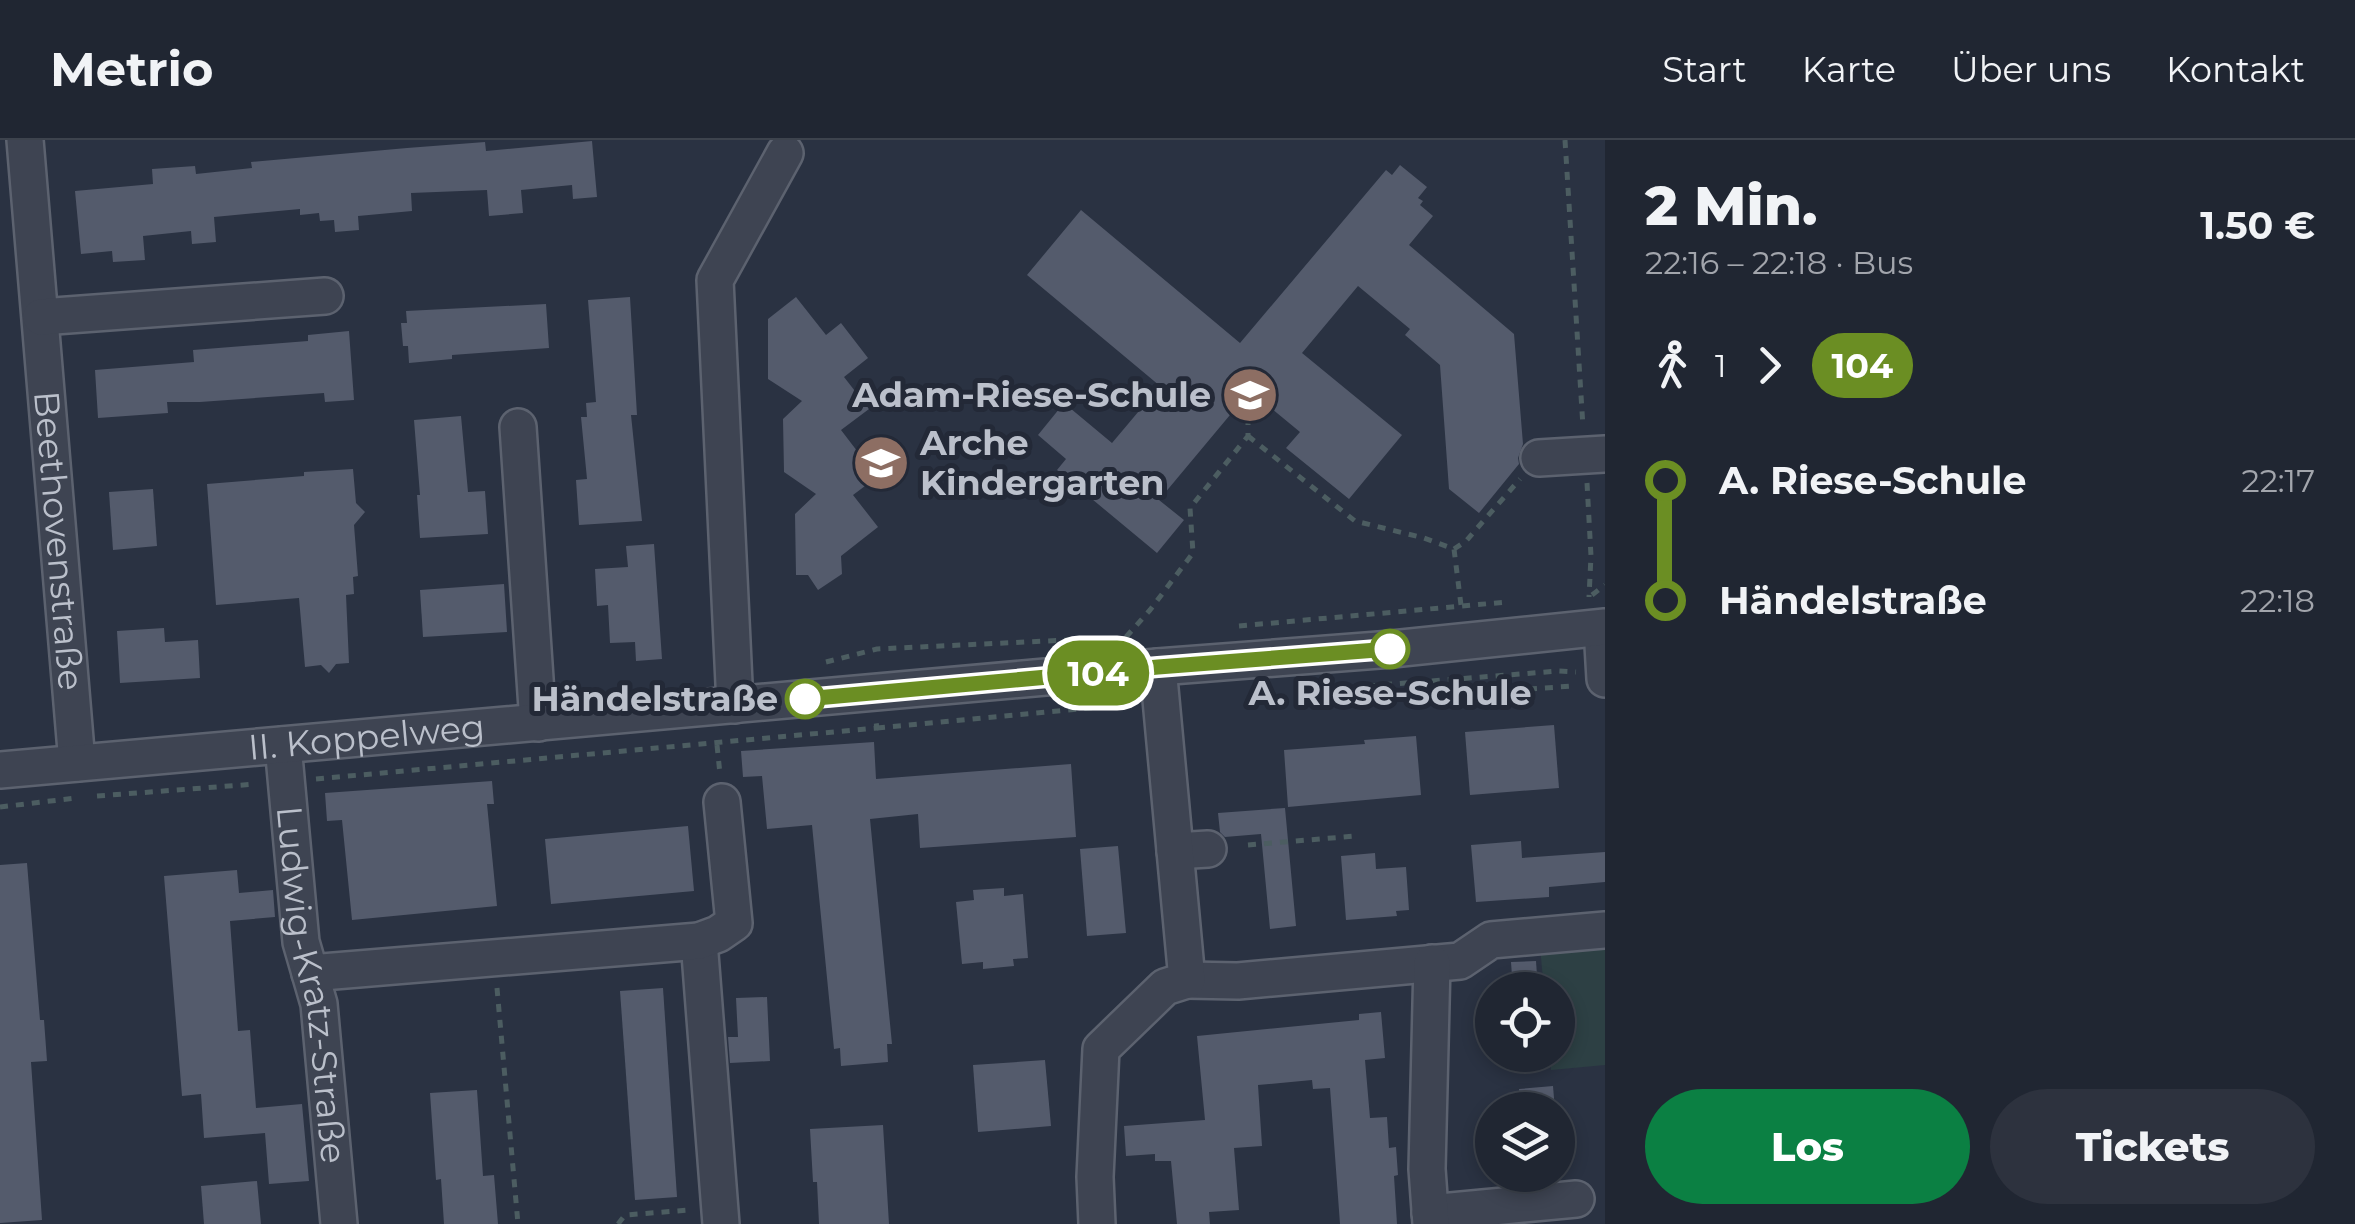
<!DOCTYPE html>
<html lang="de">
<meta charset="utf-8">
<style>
body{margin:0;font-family:Montserrat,sans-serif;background:#2d323e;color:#f1f3f6;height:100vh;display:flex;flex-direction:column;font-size:38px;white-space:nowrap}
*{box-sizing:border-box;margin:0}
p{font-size:32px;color:#a2a5ac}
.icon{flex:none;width:55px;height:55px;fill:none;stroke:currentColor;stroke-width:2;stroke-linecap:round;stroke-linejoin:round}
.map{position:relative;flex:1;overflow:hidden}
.sheet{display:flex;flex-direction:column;background:#202632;width:750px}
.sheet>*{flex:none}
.badge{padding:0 20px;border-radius:32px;font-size:35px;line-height:65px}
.controls{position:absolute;left:1475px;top:832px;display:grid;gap:20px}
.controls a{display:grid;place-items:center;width:100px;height:100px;border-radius:50%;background:#202632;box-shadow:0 5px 15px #0003,0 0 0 2px #3d434d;font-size:50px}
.map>.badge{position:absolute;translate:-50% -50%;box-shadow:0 0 0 5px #fff}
.legs{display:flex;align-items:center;gap:15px;height:110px;padding:0 40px;font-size:32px}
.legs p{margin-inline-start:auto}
.headline{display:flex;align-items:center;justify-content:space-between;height:170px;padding:0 40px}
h1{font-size:55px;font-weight:800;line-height:75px}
.cta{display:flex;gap:20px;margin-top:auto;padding:20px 40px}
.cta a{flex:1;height:115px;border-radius:60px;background:#0b8043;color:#fff;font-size:40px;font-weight:800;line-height:115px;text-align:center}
.cta a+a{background:#2d323e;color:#f1f3f6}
ul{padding:0 40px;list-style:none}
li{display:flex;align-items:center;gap:35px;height:120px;font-size:38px}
li i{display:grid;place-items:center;width:15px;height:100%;margin:0 12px;background:currentColor}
li i::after{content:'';width:25px;height:25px;margin:-12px;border:8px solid;border-radius:50%;background:#202632}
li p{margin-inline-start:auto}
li:first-child i{background:linear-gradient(#0000 50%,currentColor 0)}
li:last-child i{background:linear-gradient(currentColor 50%,#0000 0)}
header{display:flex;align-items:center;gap:60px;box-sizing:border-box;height:140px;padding:0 50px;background:#202632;border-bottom:2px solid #3d434d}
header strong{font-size:48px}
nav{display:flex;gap:55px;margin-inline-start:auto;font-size:35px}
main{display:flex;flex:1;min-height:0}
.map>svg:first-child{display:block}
.green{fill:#2d4044}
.building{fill:#545b6c}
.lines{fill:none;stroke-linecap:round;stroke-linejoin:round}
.minor-casing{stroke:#5c626f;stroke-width:40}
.path{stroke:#4c5d61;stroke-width:5;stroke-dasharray:8 8;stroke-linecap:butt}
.minor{stroke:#3e4452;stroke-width:35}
.line-1-casing{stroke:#fff;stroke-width:22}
.line-1{stroke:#6b8e23;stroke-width:15}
.stop-1-dot{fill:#fff;stroke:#6b8e23;stroke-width:5}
.labels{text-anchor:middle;stroke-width:10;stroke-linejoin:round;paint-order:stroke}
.poi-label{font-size:35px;font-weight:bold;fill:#bbc0cb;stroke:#232937;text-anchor:end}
.street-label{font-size:35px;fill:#bbc0cb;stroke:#232937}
.stop-label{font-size:35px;font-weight:bold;fill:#bbc0cb;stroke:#232937}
</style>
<header>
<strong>Metrio</strong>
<nav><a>Start</a><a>Karte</a><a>Über uns</a><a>Kontakt</a></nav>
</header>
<main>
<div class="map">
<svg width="1605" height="1084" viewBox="0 0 1605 1084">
<rect width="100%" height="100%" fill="#2a3242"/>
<polygon class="green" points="1605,801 1605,925 1551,930 1550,915 1558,915 1558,850 1544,850 1540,807"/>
<g class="building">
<polygon points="592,1 597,57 573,59 572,45 521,50 523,73 489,76 487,50 411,53 412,71 358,76 359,90 335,92 334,80 320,81 319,73 300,75 300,69 214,77 216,102 192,104 191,91 143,96 145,120 113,122 112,111 81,114 75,51 153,44 152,29 195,26 196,34 252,28 251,22 407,8 485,2 486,11"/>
<polygon points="1400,25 1427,47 1418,58 1423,61 1420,65 1433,76 1409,105 1514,194 1523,304 1518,318 1519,324 1479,373 1449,349 1440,225 1405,195 1410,189 1358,146 1302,213 1402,295 1349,359 1286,308 1300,292 1265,263 1240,263 1159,360 1184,380 1157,413 1057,330 1066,319 1038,295 1064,263 1112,303 1160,246 1027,135 1081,70 1240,203 1386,30 1392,35"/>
<polygon points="630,157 637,275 631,275 642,381 579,385 576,340 587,339 581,277 587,277 586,263 596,262 588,160"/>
<polygon points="796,157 826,195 841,183 868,218 844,237 869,269 841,290 877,337 853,355 878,387 841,416 842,434 818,450 808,435 796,435 795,374 816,354 784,332 783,279 802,261 768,239 768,179"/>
<polygon points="546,164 549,208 452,215 452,219 409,223 408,206 403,206 401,183 407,183 406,171"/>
<polygon points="349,191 354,260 325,262 324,253 200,262 167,262 168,273 98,278 95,230 194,222 193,210 308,201 308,195"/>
<polygon points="461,276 468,352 485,351 488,394 420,398 417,355 420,355 414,280"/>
<polygon points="353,329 356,363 365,372 354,385 358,436 353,437 354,454 346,455 349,523 336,524 329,533 321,525 305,527 299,458 216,465 207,344 304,336 304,332"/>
<polygon points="153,349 157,406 113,410 109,352"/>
<polygon points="654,404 662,519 636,521 635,502 610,503 608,465 597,466 595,429 628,427 626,406"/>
<polygon points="504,444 507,492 423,497 420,450"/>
<polygon points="164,488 165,502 198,500 200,538 120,543 117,491"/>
<polygon points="1554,585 1559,648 1470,655 1465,592"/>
<polygon points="1416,596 1421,655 1288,667 1284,610 1365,604 1364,600"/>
<polygon points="874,602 876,639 1071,624 1076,697 920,708 918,674 870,679 892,904 887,904 888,922 841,926 840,908 834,909 812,685 767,689 762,636 743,637 741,611"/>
<polygon points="492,641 494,664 487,664 497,766 352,780 342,680 327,681 325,653"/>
<polygon points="1285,668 1296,786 1270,789 1261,694 1225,697 1220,692 1218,673"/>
<polygon points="688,686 694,751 551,764 545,699"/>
<polygon points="1521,701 1522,718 1605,712 1605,742 1549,747 1549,757 1476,762 1471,705"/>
<polygon points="1118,706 1126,793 1087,796 1080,709"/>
<polygon points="1375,713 1376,729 1406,727 1409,770 1396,771 1397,776 1346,780 1341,716"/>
<polygon points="27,723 40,880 44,880 47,921 31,922 42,1080 0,1083 0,725"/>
<polygon points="237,730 239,753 273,750 275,777 230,781 238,891 250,890 256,968 302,964 309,1041 269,1044 265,993 204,998 201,954 182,956 164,736"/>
<polygon points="1004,748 1004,756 1023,754 1028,818 1013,819 1014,826 983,829 983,822 962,824 956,762 974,760 973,750"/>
<polygon points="1536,821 1538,850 1513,850 1511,822"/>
<polygon points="663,848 677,1057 635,1060 620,851"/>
<polygon points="767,857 770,921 730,923 728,897 738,897 736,858"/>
<polygon points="1381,872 1385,918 1365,920 1370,978 1387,977 1389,1008 1396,1007 1398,1035 1394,1036 1397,1084 1340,1084 1330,948 1313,949 1312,940 1258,945 1262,1006 1234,1008 1239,1070 1209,1072 1210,1084 1177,1084 1171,1021 1155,1021 1155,1014 1126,1016 1124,986 1205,980 1197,896 1359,880 1359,874"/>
<polygon points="1045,920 1051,986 978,992 973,925"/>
<polygon points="1553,946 1555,970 1520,970 1519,949"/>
<polygon points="477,950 483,1036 494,1035 498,1084 444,1084 441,1039 436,1040 430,953"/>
<polygon points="883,985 889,1084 819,1084 817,1042 813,1042 810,989"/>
<polygon points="257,1041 261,1084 204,1084 201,1046"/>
</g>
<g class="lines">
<g class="minor-casing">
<g id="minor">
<path id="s1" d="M25 0 77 623"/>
<polyline points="41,177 325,156"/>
<polyline points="518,287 538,583"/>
<polyline points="1539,318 1605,314"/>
<polyline points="1602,488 1605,539"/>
<polyline points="735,565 715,140 785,13"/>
<path id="s2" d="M283 605 301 802 319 864 339 1084"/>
<path id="s3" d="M0 630 1158 527 1392 509 1605 487"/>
<polyline points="1175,711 1208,709"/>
<polyline points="699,801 721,1084"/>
<polyline points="310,833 699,801 718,794 734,783 722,662"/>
<polyline points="1187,840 1238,841 1460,821 1491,800 1605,790"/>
<polyline points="1430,1073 1576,1059"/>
<polyline points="1097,1084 1095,1037 1101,909 1165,847 1187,840 1158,527"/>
<polyline points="1431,1084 1427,1029 1432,823"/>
</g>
</g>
<g class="path">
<polyline points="1565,0 1583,287"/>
<polyline points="1248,296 1355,381 1424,398 1454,409 1461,465"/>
<polyline points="1587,343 1591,416 1589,457"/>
<polyline points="1454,409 1466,401 1520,339"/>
<polyline points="1592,455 1605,445"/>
<polyline points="1239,486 1507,462"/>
<polyline points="1126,497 1150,470 1193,413 1190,368 1248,296 1248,263"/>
<polyline points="826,522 877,509 1088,499"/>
<polyline points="1368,546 1558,531 1576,532"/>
<polyline points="1513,550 1574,546"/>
<polyline points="877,588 1133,564"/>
<polyline points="717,605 720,634"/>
<polyline points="316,639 877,588 876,582"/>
<polyline points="97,656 256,644"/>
<polyline points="0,667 76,658"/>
<polyline points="1248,705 1356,696"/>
<polyline points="497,848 518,1084"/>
<polyline points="618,1084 625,1075 690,1070"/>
</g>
<use href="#minor" class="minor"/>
</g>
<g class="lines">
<g class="line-1-casing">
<polyline id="line-1" points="805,559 1158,527 1390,509"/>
</g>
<use href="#line-1" class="line-1"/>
</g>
<defs>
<g id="school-disc" transform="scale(2.875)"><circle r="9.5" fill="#8d6e63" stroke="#232937"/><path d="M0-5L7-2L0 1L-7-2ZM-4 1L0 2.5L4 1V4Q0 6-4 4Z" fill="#fff"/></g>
</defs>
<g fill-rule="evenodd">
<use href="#school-disc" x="1250" y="255"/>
<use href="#school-disc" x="881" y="323"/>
</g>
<g class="stop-1-dot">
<circle cx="1390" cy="509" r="18"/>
<circle cx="805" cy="559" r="18"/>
</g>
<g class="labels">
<g class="poi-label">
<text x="1211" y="267">Adam-Riese-Schule</text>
<text x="920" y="315" text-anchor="start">Arche<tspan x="920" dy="40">Kindergarten</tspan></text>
</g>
<g class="street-label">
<text dy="12" stroke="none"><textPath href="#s1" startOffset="402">Beethovenstraße</textPath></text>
<text dy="12" stroke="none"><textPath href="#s3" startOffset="368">II. Koppelweg</textPath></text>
<text dy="12" stroke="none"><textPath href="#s2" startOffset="242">Ludwig-Kratz-Straße</textPath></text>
</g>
<g class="stop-label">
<text x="1390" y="565">A. Riese-Schule</text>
<text x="778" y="571" text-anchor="end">Händelstraße</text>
</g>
</g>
</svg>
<div class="controls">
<a><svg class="icon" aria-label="locate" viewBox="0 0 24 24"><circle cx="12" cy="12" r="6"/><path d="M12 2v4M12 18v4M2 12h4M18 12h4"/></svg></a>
<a><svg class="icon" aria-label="layers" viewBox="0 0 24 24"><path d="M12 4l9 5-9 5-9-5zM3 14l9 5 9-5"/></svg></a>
</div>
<b class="badge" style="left:1098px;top:533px;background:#6b8e23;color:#fff">104</b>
</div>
<section class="sheet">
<div class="headline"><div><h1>2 Min.</h1><p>22:16 – 22:18 · Bus</p></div><b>1.50 €</b></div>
<div class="legs"><svg class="icon" aria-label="walk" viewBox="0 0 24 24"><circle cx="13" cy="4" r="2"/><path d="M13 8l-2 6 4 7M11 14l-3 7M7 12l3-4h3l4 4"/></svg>1<svg class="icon" aria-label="forward" viewBox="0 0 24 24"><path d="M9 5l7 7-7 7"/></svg><b class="badge" style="background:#6b8e23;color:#fff">104</b></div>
<ul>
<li><i style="color:#6b8e23"></i><b>A. Riese-Schule</b><p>22:17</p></li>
<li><i style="color:#6b8e23"></i><b>Händelstraße</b><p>22:18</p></li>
</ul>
<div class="cta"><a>Los</a><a>Tickets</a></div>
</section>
</main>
